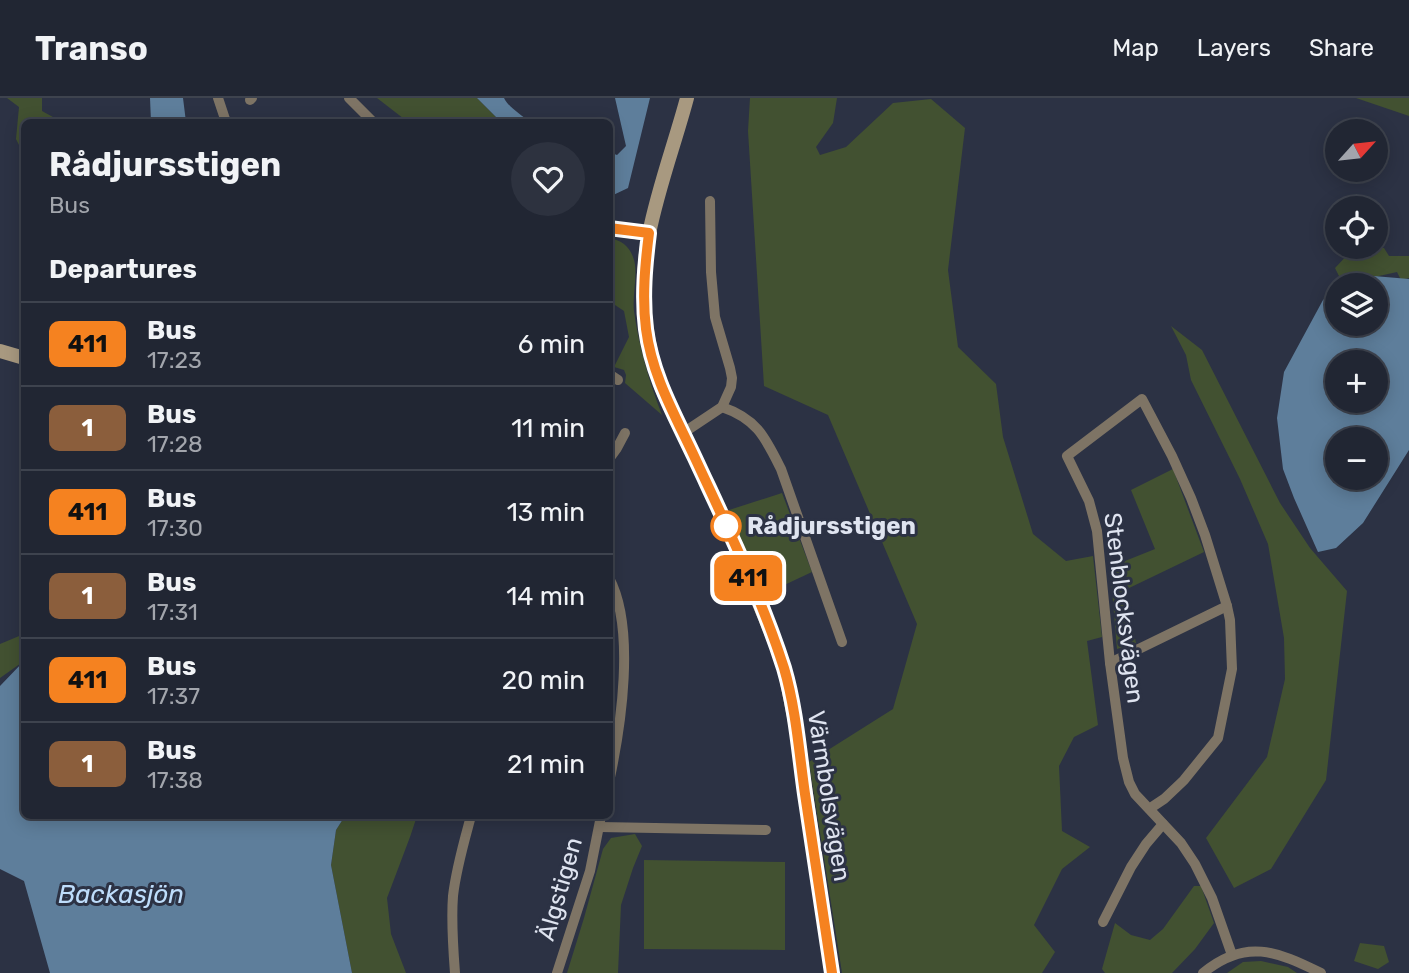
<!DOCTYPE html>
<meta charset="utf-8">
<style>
body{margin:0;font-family:Rubik,sans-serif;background:#2d323f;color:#f1f3f6;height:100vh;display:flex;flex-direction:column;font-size:26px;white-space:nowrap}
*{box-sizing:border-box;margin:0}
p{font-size:23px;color:#a2a5ac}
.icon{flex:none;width:38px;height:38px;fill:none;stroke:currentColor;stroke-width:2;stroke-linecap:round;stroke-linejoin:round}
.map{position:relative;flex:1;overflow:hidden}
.side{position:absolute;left:21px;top:21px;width:592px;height:700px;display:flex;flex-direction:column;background:#212633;border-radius:10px;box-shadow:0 4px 18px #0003,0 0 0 2px #3e434e}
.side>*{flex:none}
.badge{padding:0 14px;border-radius:10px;font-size:24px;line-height:46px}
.needle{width:46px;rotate:63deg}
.controls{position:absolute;left:1325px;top:21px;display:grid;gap:14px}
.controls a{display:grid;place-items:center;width:63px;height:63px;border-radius:50%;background:#212633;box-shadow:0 4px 18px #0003,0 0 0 2px #3e434e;font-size:35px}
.map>.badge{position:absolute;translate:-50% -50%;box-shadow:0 0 0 4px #fff}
h2{padding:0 28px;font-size:26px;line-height:63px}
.round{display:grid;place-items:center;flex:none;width:74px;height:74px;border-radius:37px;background:#2d323f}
.headline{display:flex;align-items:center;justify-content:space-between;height:119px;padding:0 28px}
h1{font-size:33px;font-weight:700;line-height:52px}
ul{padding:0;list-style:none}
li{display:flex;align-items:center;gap:21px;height:84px;padding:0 28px;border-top:2px solid #3e434e}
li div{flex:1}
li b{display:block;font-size:26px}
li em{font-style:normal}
li .badge{min-width:77px;font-weight:700;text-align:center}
header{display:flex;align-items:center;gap:42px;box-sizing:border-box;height:98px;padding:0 35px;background:#212633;border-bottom:2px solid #3e434e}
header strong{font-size:33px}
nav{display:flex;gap:38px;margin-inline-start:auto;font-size:24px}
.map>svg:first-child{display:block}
.green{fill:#425131}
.water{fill:#5e7e9b;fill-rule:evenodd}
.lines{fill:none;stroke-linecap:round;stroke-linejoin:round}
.street{stroke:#7e7465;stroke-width:10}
.secondary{stroke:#a89980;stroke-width:14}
.line-casing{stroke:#fff;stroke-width:16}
.line{stroke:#f58220;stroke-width:10}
.stop-dot{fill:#fff;stroke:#f58220;stroke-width:3.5}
.labels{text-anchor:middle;stroke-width:6;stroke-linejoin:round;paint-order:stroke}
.stop-label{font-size:24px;font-weight:bold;fill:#dfe4f0;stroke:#2c3244;text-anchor:start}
.street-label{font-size:24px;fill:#dfe4f0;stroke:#2c3244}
.water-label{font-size:26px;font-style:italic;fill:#beddfb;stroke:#2c3244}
</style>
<header>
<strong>Transo</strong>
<nav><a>Map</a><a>Layers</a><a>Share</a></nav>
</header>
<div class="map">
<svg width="1409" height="875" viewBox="0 0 1409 875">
<rect width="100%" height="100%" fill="#2c3244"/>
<g class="green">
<polygon points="7,0 42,0 42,13 62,24 24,24 24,51 20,49 16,41 19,9"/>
<polygon points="377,0 477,0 501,24 408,24"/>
<polygon points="750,0 837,0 833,25 816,49 820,57 846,49 893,5 931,1 965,30 948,172 958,249 996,286 1003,339 1033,436 1066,463 1093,458 1102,539 1087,543 1098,627 1074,639 1059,668 1062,733 1090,749 1062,771 1034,827 1055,854 1042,875 842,875 809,664 893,611 917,526 828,317 764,288 748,33"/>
<polygon points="1356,0 1409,0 1409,18"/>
<path d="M609 140C621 142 629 148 633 159 639 173 632 196 634 213 639 249 649 283 662 317L625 285 626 277 624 272 614 269 629 239 624 213 609 203Z"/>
<polygon points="1354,150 1384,150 1389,158 1409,158 1409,180 1401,182 1397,174 1379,178 1363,186 1341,182 1335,170"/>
<polygon points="1171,228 1202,252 1280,405 1310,450 1347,493 1326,682 1271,771 1234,790 1206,740 1267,659 1285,581 1284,540 1268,446 1240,381 1191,282 1186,257"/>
<polygon points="1173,371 1204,454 1125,492 1136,545 1117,551 1110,469 1155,451 1131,392"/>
<polygon points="782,395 812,474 763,497 729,412"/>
<polygon points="24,536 24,563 0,580 0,546"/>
<polygon points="345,718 417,718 410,739 387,800 391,836 406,875 352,875 331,767 336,732"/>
<polygon points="635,736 642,748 633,770 621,807 618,875 567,875 584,820 603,751 611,740"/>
<polygon points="644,762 785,764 785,852 644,851"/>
<polygon points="1194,788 1201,788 1214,825 1195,851 1172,875 1105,875 1102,871 1115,825 1131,837 1150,842 1163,831"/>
<polygon points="1360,845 1384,848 1389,864 1378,871 1354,863"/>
<polygon points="1261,863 1288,869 1297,875 1227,875 1243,864"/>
</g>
<g class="water">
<polygon points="150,0 183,0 186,24 151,24"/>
<path d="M477 0H504C509 10 521 16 529 24H501Z"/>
<polygon points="615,0 650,0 628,90 609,99 609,54 617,57 626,48"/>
<path d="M1350 176 1409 181V352L1363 425 1336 450 1318 454 1294 400 1283 371 1277 320 1284 274 1323 202 1337 189V226H1376V187H1339ZM1376 264V303H1337V264ZM1376 341V380H1337V341Z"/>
<polygon points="24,563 24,718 345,718 336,732 331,767 352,875 50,875 24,783 0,771 0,588"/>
</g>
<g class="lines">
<g class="street">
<polyline points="218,0 226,24"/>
<polyline points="349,0 373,24"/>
<polyline points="250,2 252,0"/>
<polyline points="609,276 618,282"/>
<path d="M722 309C757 321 765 339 781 371L842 544"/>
<polyline points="683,335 722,309 731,289 732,280 730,270 715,219 711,174 710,103"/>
<polyline points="609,361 617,350 625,335"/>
<path d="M609 480C636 530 621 629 609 684"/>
<polyline points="1110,565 1227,508"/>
<polyline points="1149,711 1164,701 1184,682 1218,640 1232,571 1230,522 1227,508 1205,437 1191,400 1172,358 1142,301 1067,358 1089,403 1097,433 1110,565 1123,660 1129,684 1135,696 1181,745 1195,766 1212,800 1232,857"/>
<polyline points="600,729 766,732"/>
<polyline points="1103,824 1131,769 1146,746 1163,726"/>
<path d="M455 875C453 849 451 824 453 798 456 771 464 744 471 718"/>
<polyline points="557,875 590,773 601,718"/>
<path d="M1203 875C1245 840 1277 853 1321 875"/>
</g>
<g class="secondary">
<path d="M687 0C675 45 658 90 649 136 639 188 644 242 662 291L730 435 777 549 785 574 797 634 832 875"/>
<polyline points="609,130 649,136"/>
<polyline points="0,253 24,260"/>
</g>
</g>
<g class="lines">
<g class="line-casing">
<path id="line" d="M609 130 649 135C645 167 642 199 646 231 652 278 675 317 695 360 727 429 761 498 784 570 796 611 799 654 805 696 814 756 823 815 832 875"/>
</g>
<use href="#line" class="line"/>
</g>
<circle class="stop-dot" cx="726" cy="428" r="14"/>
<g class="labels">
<g class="stop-label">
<text x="747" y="436">Rådjursstigen</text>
</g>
<g class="street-label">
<text transform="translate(1124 510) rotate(83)" y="8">Stenblocksvägen</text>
<text transform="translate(829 698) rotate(81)" y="8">Värmbolsvägen</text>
<text transform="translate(560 791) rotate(-74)" y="8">Älgstigen</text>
</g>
<g class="water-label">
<text x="121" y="805">Backasjön</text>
</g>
</g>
</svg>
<div class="controls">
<a><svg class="needle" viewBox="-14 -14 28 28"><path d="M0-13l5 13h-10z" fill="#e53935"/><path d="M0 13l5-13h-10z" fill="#a2a5ac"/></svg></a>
<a><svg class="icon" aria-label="locate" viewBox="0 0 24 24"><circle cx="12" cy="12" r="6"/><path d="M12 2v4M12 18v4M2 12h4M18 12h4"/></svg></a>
<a><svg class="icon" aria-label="layers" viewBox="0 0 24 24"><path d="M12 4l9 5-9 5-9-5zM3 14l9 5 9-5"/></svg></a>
<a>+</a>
<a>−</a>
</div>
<b class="badge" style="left:748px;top:480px;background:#f58220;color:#111">411</b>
<section class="side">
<div class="headline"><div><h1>Rådjursstigen</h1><p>Bus</p></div><a class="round"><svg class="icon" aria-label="heart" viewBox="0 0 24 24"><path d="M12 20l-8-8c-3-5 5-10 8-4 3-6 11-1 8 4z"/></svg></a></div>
<h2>Departures</h2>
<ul>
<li><span class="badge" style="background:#f58220;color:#111">411</span><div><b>Bus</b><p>17:23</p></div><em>6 min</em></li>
<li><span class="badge" style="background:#8b5e3c;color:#fff">1</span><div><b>Bus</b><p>17:28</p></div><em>11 min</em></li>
<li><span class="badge" style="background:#f58220;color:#111">411</span><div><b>Bus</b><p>17:30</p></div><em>13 min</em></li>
<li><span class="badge" style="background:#8b5e3c;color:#fff">1</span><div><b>Bus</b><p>17:31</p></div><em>14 min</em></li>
<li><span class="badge" style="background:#f58220;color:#111">411</span><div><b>Bus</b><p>17:37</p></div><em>20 min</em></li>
<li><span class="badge" style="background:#8b5e3c;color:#fff">1</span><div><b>Bus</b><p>17:38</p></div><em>21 min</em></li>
</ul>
</section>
</div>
